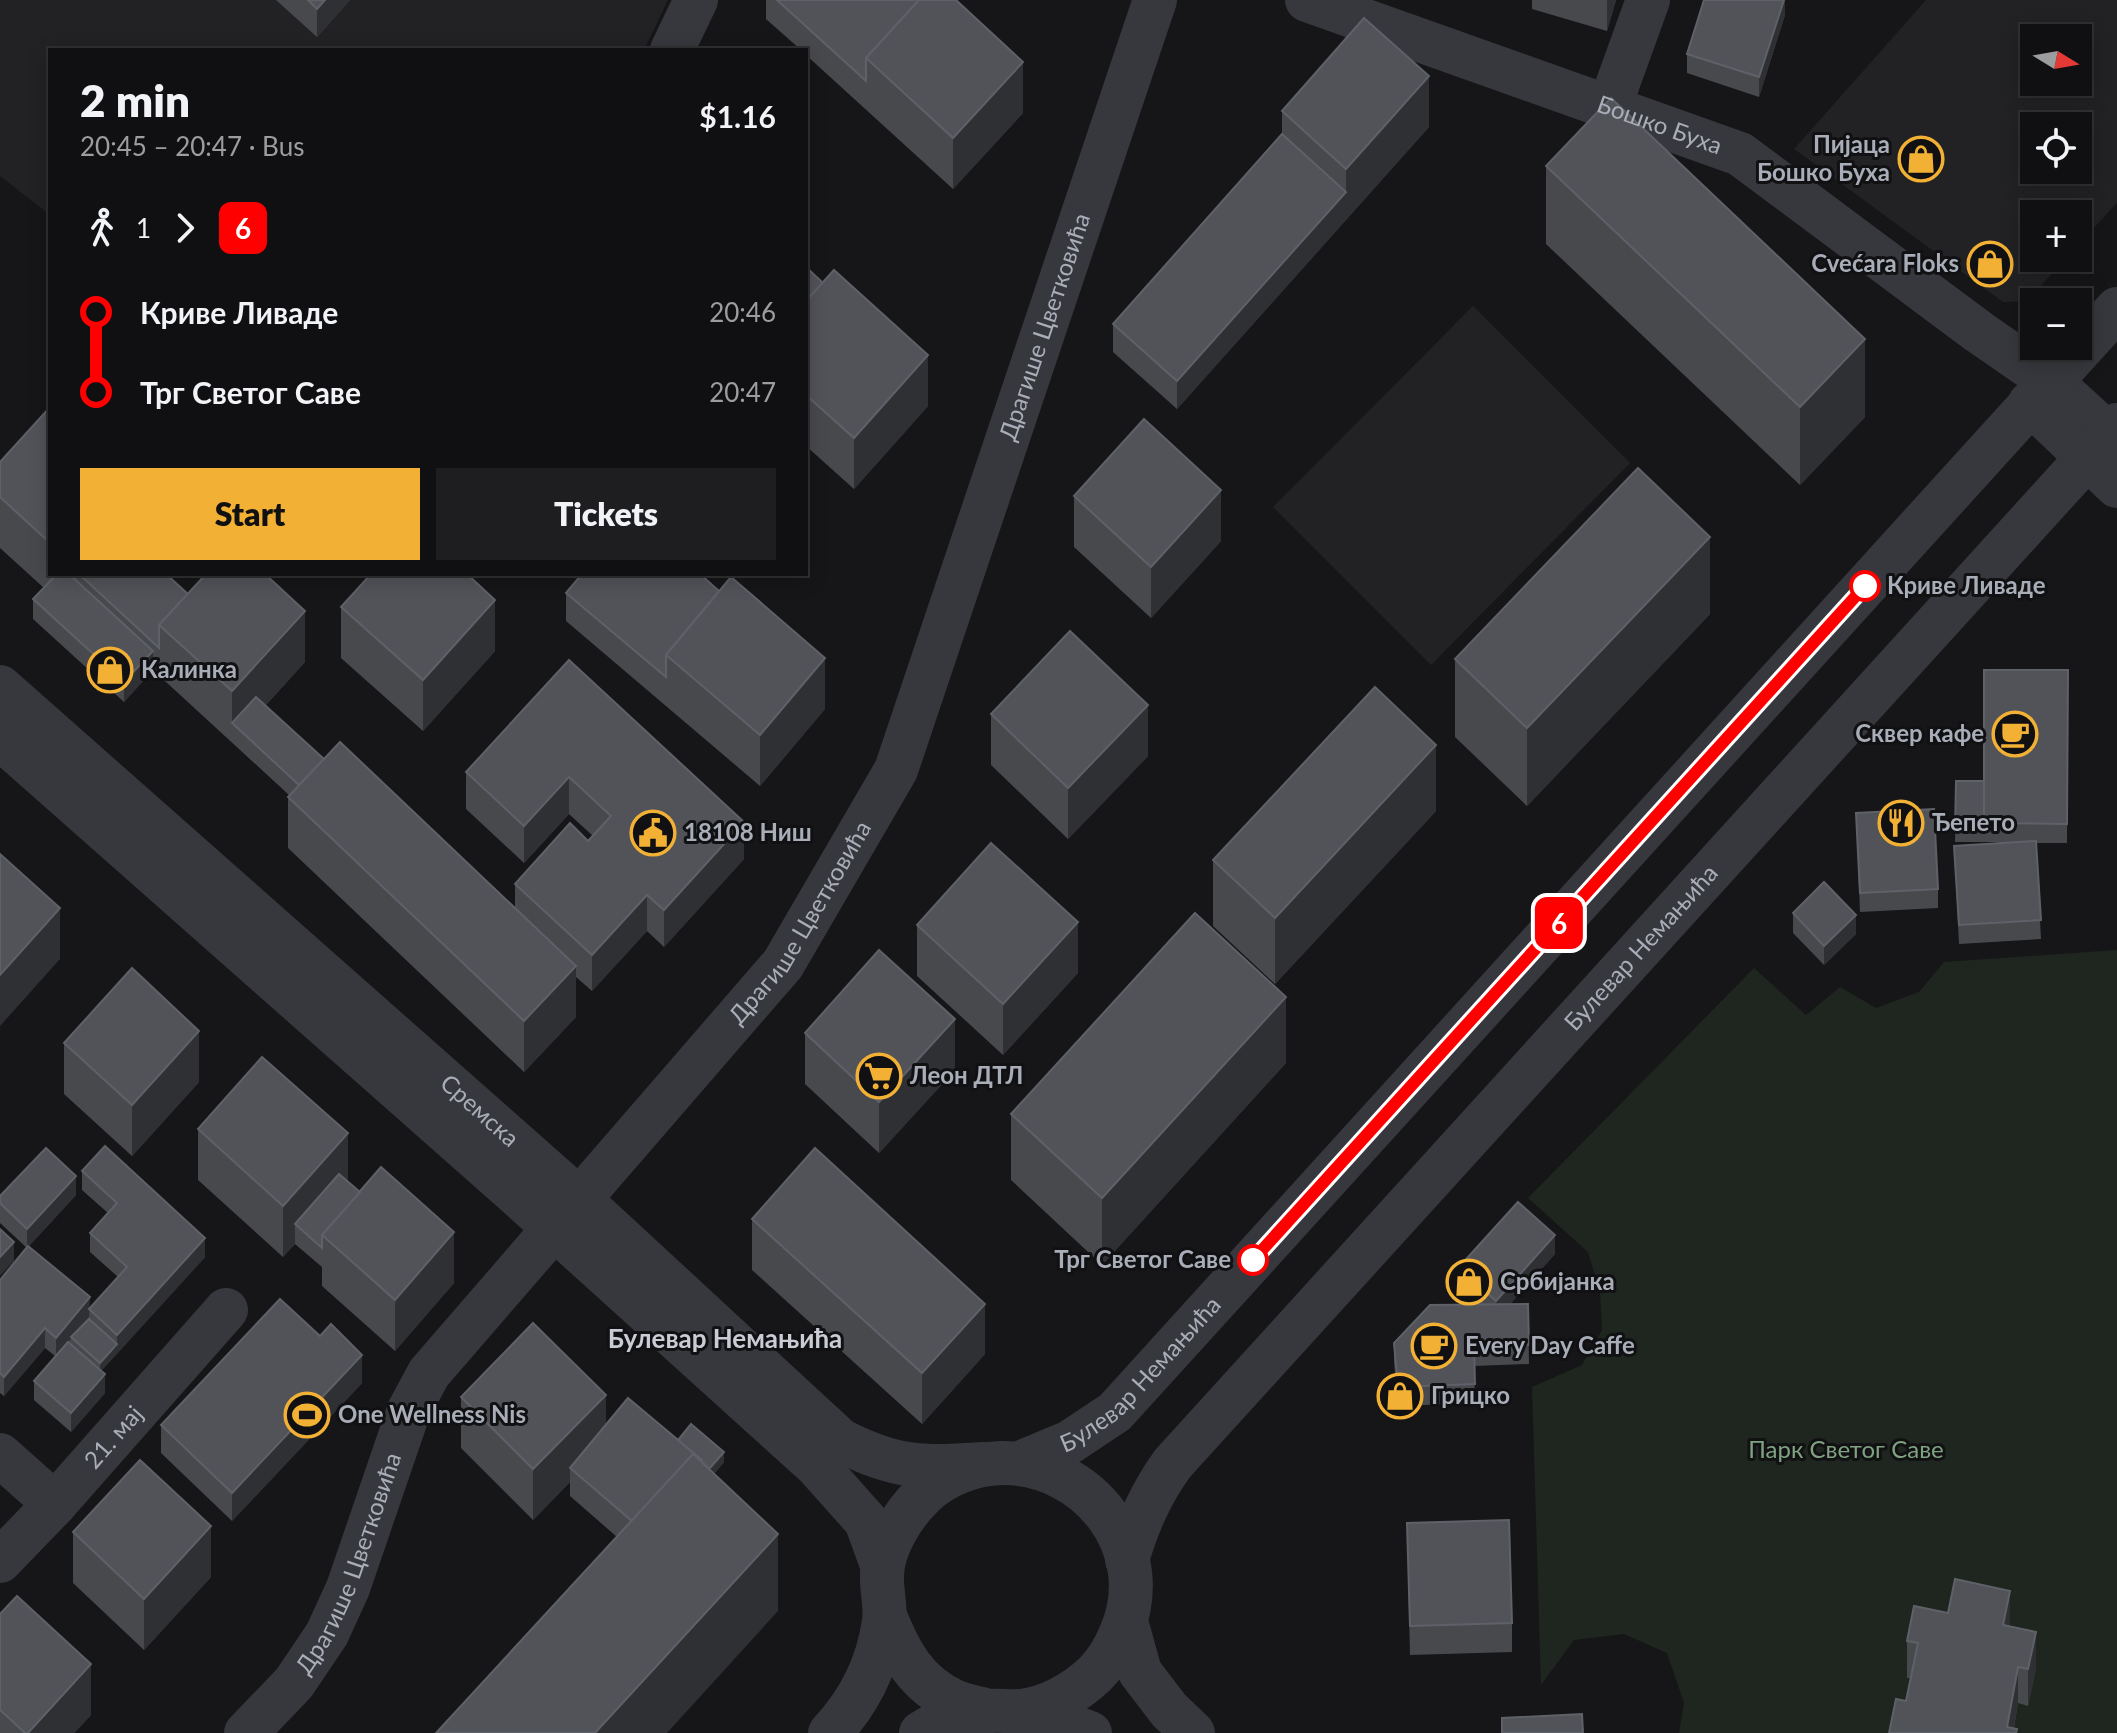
<!DOCTYPE html>
<meta charset="utf-8">
<style>
body{margin:0;font-family:Lato,sans-serif;background:#1e1e20;color:#f1f3f6;height:100vh;display:flex;flex-direction:column;font-size:30px;white-space:nowrap}
*{box-sizing:border-box;margin:0}
p{font-size:26px;color:#9c9d9f}
.icon{flex:none;width:44px;height:44px;fill:none;stroke:currentColor;stroke-width:2;stroke-linecap:round;stroke-linejoin:round}
.map{position:relative;flex:1;overflow:hidden}
.details{position:absolute;left:48px;top:48px;width:760px;height:528px;display:flex;flex-direction:column;background:#101012;border-radius:0px;box-shadow:0 4px 20px #0003,0 0 0 2px #303032}
.details>*{flex:none}
.badge{padding:0 16px;border-radius:12px;font-size:28px;line-height:52px}
.needle{width:52px;rotate:101deg}
.tools{position:absolute;left:2020px;top:24px;display:grid;gap:16px}
.tools a{display:grid;place-items:center;width:72px;height:72px;border-radius:0px;background:#101012;box-shadow:0 4px 20px #0003,0 0 0 2px #303032;font-size:40px}
.map>.badge{position:absolute;translate:-50% -50%;box-shadow:0 0 0 4px #fff}
.legs{display:flex;align-items:center;gap:12px;height:88px;padding:0 32px;font-size:26px}
.legs p{margin-inline-start:auto}
.headline{display:flex;align-items:center;justify-content:space-between;height:136px;padding:0 32px}
h1{font-size:44px;font-weight:800;line-height:60px}
.primary-button{display:flex;gap:16px;margin-top:auto;padding:16px 32px}
.primary-button a{flex:1;height:92px;border-radius:0px;background:#f2b134;color:#111;font-size:32px;font-weight:800;line-height:92px;text-align:center}
.primary-button a+a{background:#1e1e20;color:#f1f3f6}
ul{padding:0 32px;list-style:none}
li{display:flex;align-items:center;gap:28px;height:80px;font-size:30px}
li i{display:grid;place-items:center;width:12px;height:100%;margin:0 10px;background:currentColor}
li i::after{content:'';width:20px;height:20px;margin:-10px;border:6px solid;border-radius:50%;background:#101012}
li p{margin-inline-start:auto}
li:first-child i{background:linear-gradient(#0000 50%,currentColor 0)}
li:last-child i{background:linear-gradient(currentColor 50%,#0000 0)}
.map>svg:first-child{display:block}
.built{fill:#222225;fill-rule:evenodd}
.green{fill:#1e261f}
.lines{fill:none;stroke-linecap:round;stroke-linejoin:round}
.minor{stroke:#37383d;stroke-width:44}
.wall{fill:#47494d}
.shaded-wall{fill:#2f3033}
.building{fill:#525359;stroke:#5f6168;stroke-width:2}
.line-1-casing{stroke:#fff;stroke-width:18}
.line-1{stroke:#f00;stroke-width:12}
.stop-1-dot{fill:#fff;stroke:#f00;stroke-width:4}
.labels{text-anchor:middle;stroke-width:6;stroke-linejoin:round;paint-order:stroke}
.street-label{font-size:24px;fill:#a8adb8;stroke:#111113}
.poi-label{font-size:24px;font-weight:bold;fill:#a8adb8;stroke:#111113;text-anchor:start}
.stop-label{font-size:24px;font-weight:bold;fill:#a8adb8;stroke:#111113;text-anchor:start}
.park-label{font-size:24px;fill:#7fa381;stroke:#111113}
.neighbourhood-label{font-size:26px;font-weight:bold;fill:#c9ccd4;stroke:#111113}
</style>
<div class="map">
<svg width="2117" height="1733" viewBox="0 0 2117 1733">
<rect width="100%" height="100%" fill="#161618"/>
<g class="built">
<polygon points="0,0 668,0 644,50 50,50 50,215 0,176"/>
<path d="M1926 0H2117V203L2078 245V214H2034V258H2066L2027 301 2003 302 1794 149ZM2034 38H2078V82H2034ZM2034 126H2078V170H2034Z"/>
<polygon points="1473,306 1630,463 1431,665 1273,507"/>
</g>
<polygon class="green" points="2117,950 2117,1733 1679,1733 1684,1703 1667,1653 1624,1634 1574,1640 1541,1685 1532,1387 1582,1365 1602,1330 1600,1292 1588,1252 1528,1198 1754,968 1806,1015 1840,987 1876,1008 1919,992 1944,962"/>
<g class="lines">
<g class="minor">
<path id="s1" d="M1307 0 1740 154 1979 332 2050 381 2117 442"/>
<polyline points="672,50 696,0"/>
<polyline points="1609,108 1648,0"/>
<polyline points="2030,403 2117,486"/>
<path id="s2" d="M0 687 579 1199 840 1440C896 1469 924 1468 984 1464"/>
<polyline points="0,738 514,1192 817,1466 866,1521 882,1565"/>
<polyline points="0,1455 55,1504"/>
<path id="s3" d="M1020 1463 1070 1442 1115 1412 2117 309"/>
<path id="s4" d="M1127 1560C1138 1523 1151 1493 1173 1463L2117 425"/>
<path id="s5" d="M0 1561 55 1504 226 1310"/>
<path d="M885 1616C900 1653 916 1684 954 1701 965 1706 979 1708 990 1711"/>
<polyline points="1126,1621 1140,1672 1169,1710 1193,1733"/>
<polyline points="1020,1711 1050,1718 1090,1733"/>
<path id="s6" d="M246 1733 294 1683 327 1634 348 1588 409 1410 429 1373 783 964 896 770 1155 0"/>
<path d="M830 1733C860 1701 878 1665 884 1621 886 1607 882 1593 882 1579 881 1549 903 1514 924 1494 944 1475 973 1464 1001 1463 1089 1462 1157 1549 1121 1633 1115 1648 1106 1663 1095 1674 1075 1693 1048 1708 1020 1711 1010 1712 1000 1710 990 1711 966 1713 941 1720 921 1733"/>
</g>
</g>
<g class="wall">
<polygon points="276,0 350,0 317,37"/>
<polygon points="766,0 956,0 1023,113 953,189 806,55 806,50 801,50 766,19"/>
<polygon points="1532,0 1616,0 1607,31 1532,9"/>
<polygon points="1785,0 1785,15 1759,97 1687,73 1687,54"/>
<polygon points="1282,111 1429,127 1177,409 1113,352 1113,324 1282,134"/>
<polygon points="1546,166 1865,417 1800,485 1546,244"/>
<polygon points="806,267 823,283 928,406 854,489 806,446"/>
<polygon points="50,407 50,574 166,574 188,594 305,662 265,706 324,759 515,908 515,884 588,841 593,836 569,814 524,863 466,809 466,772 569,660 744,859 664,947 647,931 592,991 576,977 576,1017 524,1072 288,848 288,797 289,795 153,670 124,702 33,619 33,599 44,588 0,548 0,462"/>
<polygon points="1074,496 1221,541 1151,618 1074,547"/>
<polygon points="566,593 825,709 760,786 566,621"/>
<polygon points="341,607 495,651 423,731 341,658"/>
<polygon points="1710,614 1527,806 1455,737 1455,659"/>
<polygon points="2068,670 2067,843 2036,843 2041,939 1959,944 1954,846 2007,842 1955,842 1956,781 1984,781"/>
<polygon points="991,714 1148,756 1068,839 991,765"/>
<polygon points="1436,811 1275,984 1213,926 1213,860"/>
<polygon points="1856,813 1938,889 1938,908 1860,912"/>
<polygon points="1793,913 1856,934 1824,965 1793,933"/>
<polygon points="917,925 1078,973 1003,1055 917,976"/>
<polygon points="805,1033 955,1070 879,1153 805,1084"/>
<polygon points="64,1043 199,1082 132,1156 64,1094"/>
<polygon points="1286,1063 1102,1265 1011,1180 1011,1114"/>
<polygon points="198,1129 348,1181 454,1283 395,1351 322,1286 322,1267 295,1244 283,1257 198,1180"/>
<polygon points="82,1171 205,1257 101,1371 105,1393 71,1432 34,1400 34,1381 55,1356 45,1348 4,1396 0,1393 0,1280 27,1248 0,1223 0,1196 76,1195 29,1246 90,1308 118,1277 90,1252 90,1233 108,1213 82,1190"/>
<polygon points="752,1219 985,1354 922,1424 752,1270"/>
<polygon points="1555,1254 1510,1304 1528,1304 1529,1364 1474,1366 1475,1403 1398,1406 1394,1362 1394,1343 1479,1304 1459,1286 1459,1267"/>
<polygon points="362,1383 232,1521 161,1453 161,1425"/>
<polygon points="461,1397 678,1440 724,1462 714,1474 778,1611 617,1537 570,1496 570,1482 533,1520 461,1448"/>
<polygon points="1407,1523 1512,1623 1512,1652 1410,1655"/>
<polygon points="73,1532 211,1577 144,1650 73,1583"/>
<polygon points="0,1614 91,1715 74,1733 0,1733"/>
<polygon points="2010,1626 2036,1668 2028,1706 2018,1703 2014,1728 2017,1733 1906,1701 1911,1678 1907,1678 1907,1641"/>
</g>
<g class="shaded-wall">
<polygon points="325,0 350,0 317,37 317,9"/>
<polygon points="1607,0 1616,0 1607,31"/>
<polygon points="1784,0 1785,0 1785,15 1759,97 1759,77"/>
<polygon points="1023,62 1023,113 953,189 953,138"/>
<polygon points="1429,76 1429,127 1177,409 1177,381 1346,192 1346,169"/>
<polygon points="1865,339 1865,417 1800,485 1800,407"/>
<polygon points="928,355 928,406 854,489 854,438"/>
<polygon points="1221,490 1221,541 1151,618 1151,567"/>
<polygon points="1710,537 1710,614 1527,806 1527,728"/>
<polygon points="495,600 495,651 423,731 423,680"/>
<polygon points="305,611 305,662 241,732 232,723 232,691"/>
<polygon points="153,651 153,670 124,702 124,682"/>
<polygon points="825,658 825,709 760,786 760,735"/>
<polygon points="1148,705 1148,756 1068,839 1068,788"/>
<polygon points="1436,745 1436,811 1275,984 1275,918"/>
<polygon points="569,777 569,814 524,863 524,826"/>
<polygon points="744,822 744,859 664,947 664,910"/>
<polygon points="647,895 647,931 592,991 592,955"/>
<polygon points="60,908 60,959 0,1026 0,975"/>
<polygon points="1856,915 1856,934 1824,965 1824,946"/>
<polygon points="1078,922 1078,973 1003,1055 1003,1004"/>
<polygon points="576,966 576,1017 524,1072 524,1021"/>
<polygon points="1286,997 1286,1063 1102,1265 1102,1198"/>
<polygon points="955,1019 955,1070 879,1153 879,1102"/>
<polygon points="199,1031 199,1082 132,1156 132,1105"/>
<polygon points="348,1133 348,1184 295,1224 295,1244 283,1257 283,1206"/>
<polygon points="76,1176 76,1195 27,1248 27,1229"/>
<polygon points="454,1232 454,1283 395,1351 395,1300"/>
<polygon points="1555,1235 1555,1254 1496,1320 1496,1301"/>
<polygon points="205,1238 205,1257 117,1354 117,1335"/>
<polygon points="14,1242 14,1261 0,1276 0,1257"/>
<polygon points="90,1297 89,1317 56,1357 56,1338"/>
<polygon points="985,1304 985,1354 922,1424 922,1373"/>
<polygon points="45,1328 45,1348 4,1396 4,1377"/>
<polygon points="117,1344 117,1354 100,1372 100,1363"/>
<polygon points="362,1355 362,1383 232,1521 232,1493"/>
<polygon points="105,1374 105,1393 71,1432 71,1413"/>
<polygon points="606,1395 606,1446 570,1468 570,1482 533,1520 533,1469"/>
<polygon points="724,1452 724,1462 642,1558 642,1530"/>
<polygon points="211,1526 211,1577 144,1650 144,1599"/>
<polygon points="778,1534 778,1611 667,1733 595,1733"/>
<polygon points="2010,1591 2010,1627 2003,1625"/>
<polygon points="2036,1632 2036,1668 2028,1706 2028,1669"/>
<polygon points="91,1664 91,1715 74,1733 28,1733"/>
<polygon points="2018,1667 2018,1703 2013,1733 2007,1727"/>
</g>
<g class="building">
<polygon points="308,0 325,0 317,9"/>
<polygon points="777,0 919,0 866,58 866,81"/>
<polygon points="919,0 956,0 1023,62 953,138 866,58"/>
<polygon points="1704,0 1784,0 1759,77 1687,54"/>
<polygon points="1364,18 1429,76 1346,169 1282,111"/>
<polygon points="1611,98 1865,339 1800,407 1546,166"/>
<polygon points="1282,134 1346,192 1177,381 1113,324"/>
<polygon points="806,267 823,283 806,301"/>
<polygon points="834,270 928,355 854,438 806,395 806,301"/>
<polygon points="50,407 50,543 0,497 0,462"/>
<polygon points="1144,419 1221,490 1151,567 1074,496"/>
<polygon points="1638,468 1710,537 1527,728 1455,659"/>
<polygon points="57,574 69,574 153,651 124,682 33,599"/>
<polygon points="79,574 166,574 188,594 159,625 159,648"/>
<polygon points="206,574 265,574 305,611 232,691 159,625"/>
<polygon points="371,574 467,574 495,600 423,680 341,607"/>
<polygon points="582,574 700,574 719,591 666,655 666,677 566,593"/>
<polygon points="731,577 825,658 760,735 666,655"/>
<polygon points="1070,631 1148,705 1068,788 991,714"/>
<polygon points="569,660 744,822 664,910 647,895 592,955 515,884 570,823 588,841 611,816 569,777 524,826 466,772"/>
<polygon points="1984,670 2068,670 2067,824 1984,823"/>
<polygon points="1375,687 1436,745 1275,918 1213,860"/>
<polygon points="256,697 324,759 299,785 232,723"/>
<polygon points="340,742 576,966 524,1021 288,797"/>
<polygon points="1956,781 1984,781 1984,832 1955,832"/>
<polygon points="1934,809 1938,889 1860,893 1856,813"/>
<polygon points="2036,841 2041,920 1959,925 1954,846"/>
<polygon points="991,843 1078,922 1003,1004 917,925"/>
<polygon points="0,854 60,908 0,975"/>
<polygon points="1824,882 1856,915 1824,946 1793,913"/>
<polygon points="1195,913 1286,997 1102,1198 1011,1114"/>
<polygon points="879,950 955,1019 879,1102 805,1033"/>
<polygon points="132,968 199,1031 132,1105 64,1043"/>
<polygon points="262,1057 348,1133 283,1206 198,1129"/>
<polygon points="105,1146 205,1238 117,1335 89,1309 127,1267 90,1233 117,1203 82,1171"/>
<polygon points="46,1148 76,1176 27,1229 0,1203 0,1196"/>
<polygon points="815,1148 985,1304 922,1373 752,1219"/>
<polygon points="381,1167 454,1232 395,1300 322,1235"/>
<polygon points="339,1174 360,1192 322,1235 322,1248 295,1224"/>
<polygon points="1518,1202 1555,1235 1496,1301 1459,1267"/>
<polygon points="0,1229 14,1242 0,1257"/>
<polygon points="28,1246 90,1297 56,1338 45,1328 4,1377 0,1373 0,1280"/>
<polygon points="280,1299 320,1336 331,1324 362,1355 232,1493 161,1425"/>
<polygon points="1528,1304 1529,1345 1474,1346 1475,1384 1398,1387 1394,1343 1430,1305"/>
<polygon points="89,1319 117,1344 100,1363 71,1337"/>
<polygon points="533,1323 606,1395 533,1469 461,1397"/>
<polygon points="68,1342 105,1374 71,1413 34,1381"/>
<polygon points="628,1398 702,1460 700,1461 693,1454 632,1521 570,1468"/>
<polygon points="691,1424 724,1452 709,1469 702,1462 702,1460 678,1440"/>
<polygon points="693,1454 778,1534 595,1733 436,1733"/>
<polygon points="140,1460 211,1526 144,1599 73,1532"/>
<polygon points="1509,1520 1512,1623 1410,1626 1407,1523"/>
<polygon points="1955,1579 2010,1591 2003,1625 2036,1632 2028,1669 2018,1667 2007,1727 2017,1729 2016,1733 1889,1733 1896,1699 1906,1701 1918,1643 1907,1641 1914,1606 1948,1613"/>
<polygon points="17,1596 91,1664 28,1733 25,1733 0,1710 0,1614"/>
<polygon points="1582,1714 1583,1733 1502,1733 1502,1718"/>
</g>
<g class="lines">
<g class="line-1-casing">
<polyline id="line-1" points="1253,1260 1865,586"/>
</g>
<use href="#line-1" class="line-1"/>
</g>
<defs>
<g id="shop-ring" transform="scale(2.3)"><circle r="9.5" fill="#111113" stroke="#f2b134" stroke-width="1.5"/><path d="M-5-2.5h2.3a2.7 3.5 0 0 1 5.4 0H5L5.5 6h-11ZM-1.5-2.5h3a1.5 2.3 0 0 0-3 0Z" fill="#f2b134"/></g>
<g id="cafe-ring" transform="scale(2.3)"><circle r="9.5" fill="#111113" stroke="#f2b134" stroke-width="1.5"/><path d="M-5.5-4.5H6V0H3Q3 3.5 0 3.5H-2.5Q-5.5 3.5-5.5 0ZM3-3.2v2h1.7v-2ZM-6 4.5H4V6H-6Z" fill="#f2b134"/></g>
<g id="restaurant-ring" transform="scale(2.3)"><circle r="9.5" fill="#111113" stroke="#f2b134" stroke-width="1.5"/><path d="M-5-6h1v4h1v-4h1v4h1v-4h1v5L-1.5 .5V6h-2V.5L-5-1ZM5-6V6H3V1.5H1.5Q1.5-4 5-6Z" fill="#f2b134"/></g>
<g id="civic-ring" transform="scale(2.3)"><circle r="9.5" fill="#111113" stroke="#f2b134" stroke-width="1.5"/><path d="M-.6-6.5H3V-4.5H.6V-3L4-1V1h2V6H-6V1h2V-1L-.6-3ZM-1.2 2.5V6h2.4V2.5Z" fill="#f2b134"/></g>
<g id="supermarket-ring" transform="scale(2.3)"><circle r="9.5" fill="#111113" stroke="#f2b134" stroke-width="1.5"/><path d="M-6-5.5h2.5l.6 2H6L4.5 2H-2.5L-4.4-4H-6ZM-1.5 3.2a1.3 1.3 0 1 0 .1 0ZM3 3.2a1.3 1.3 0 1 0 .1 0Z" fill="#f2b134"/></g>
<g id="stadium-ring" transform="scale(2.3)"><circle r="9.5" fill="#111113" stroke="#f2b134" stroke-width="1.5"/><path d="M0-5a6.5 5 0 1 0 0 10a6.5 5 0 1 0 0-10ZM-3.5-1.8h7v3.6h-7Z" fill="#f2b134"/></g>
</defs>
<g fill-rule="evenodd">
<use href="#shop-ring" x="1921" y="159"/>
<use href="#shop-ring" x="1990" y="264"/>
<use href="#shop-ring" x="110" y="670"/>
<use href="#cafe-ring" x="2015" y="734"/>
<use href="#restaurant-ring" x="1901" y="823"/>
<use href="#civic-ring" x="653" y="833"/>
<use href="#supermarket-ring" x="879" y="1076"/>
<use href="#shop-ring" x="1469" y="1282"/>
<use href="#cafe-ring" x="1434" y="1346"/>
<use href="#shop-ring" x="1400" y="1396"/>
<use href="#stadium-ring" x="307" y="1415"/>
</g>
<g class="stop-1-dot">
<circle cx="1865" cy="586" r="14"/>
<circle cx="1253" cy="1260" r="14"/>
</g>
<g class="labels">
<g class="street-label">
<text dy="8" stroke="none"><textPath href="#s1" startOffset="374">Бошко Буха</textPath></text>
<text dy="8" stroke="none"><textPath href="#s6" startOffset="1642">Драгише Цветковића</textPath></text>
<text dy="8" stroke="none"><textPath href="#s6" startOffset="994">Драгише Цветковића</textPath></text>
<text dy="8" stroke="none"><textPath href="#s4" startOffset="804">Булевар Немањића</textPath></text>
<text dy="8" stroke="none"><textPath href="#s2" startOffset="640">Сремска</textPath></text>
<text dy="8" stroke="none"><textPath href="#s3" startOffset="152">Булевар Немањића</textPath></text>
<text dy="8" stroke="none"><textPath href="#s5" startOffset="168">21. мај</textPath></text>
<text dy="8" stroke="none"><textPath href="#s6" startOffset="202">Драгише Цветковића</textPath></text>
</g>
<g class="poi-label">
<text x="1890" y="153" text-anchor="end">Пијаца<tspan x="1890" dy="28">Бошко Буха</tspan></text>
<text x="1959" y="272" text-anchor="end">Cvećara Floks</text>
<text x="141" y="678">Калинка</text>
<text x="1984" y="742" text-anchor="end">Сквер кафе</text>
<text x="1932" y="831">Ђепето</text>
<text x="684" y="841">18108 Ниш</text>
<text x="910" y="1084">Леон ДТЛ</text>
<text x="1500" y="1290">Србијанка</text>
<text x="1465" y="1354">Every Day Caffe</text>
<text x="1431" y="1404">Грицко</text>
<text x="338" y="1423">One Wellness Nis</text>
</g>
<g class="stop-label">
<text x="1887" y="594">Криве Ливаде</text>
<text x="1231" y="1268" text-anchor="end">Трг Светог Саве</text>
</g>
<g class="park-label">
<text x="1846" y="1458">Парк Светог Саве</text>
</g>
<g class="neighbourhood-label">
<text x="725" y="1348">Булевар Немањића</text>
</g>
</g>
</svg>
<div class="tools">
<a><svg class="needle" viewBox="-14 -14 28 28"><path d="M0-13l5 13h-10z" fill="#e53935"/><path d="M0 13l5-13h-10z" fill="#9c9d9f"/></svg></a>
<a><svg class="icon" aria-label="locate" viewBox="0 0 24 24"><circle cx="12" cy="12" r="6"/><path d="M12 2v4M12 18v4M2 12h4M18 12h4"/></svg></a>
<a>+</a>
<a>−</a>
</div>
<b class="badge" style="left:1559px;top:923px;background:#f00;color:#fff">6</b>
<section class="details">
<div class="headline"><div><h1>2 min</h1><p>20:45 – 20:47 · Bus</p></div><b>$1.16</b></div>
<div class="legs"><svg class="icon" aria-label="walk" viewBox="0 0 24 24"><circle cx="13" cy="4" r="2"/><path d="M13 8l-2 6 4 7M11 14l-3 7M7 12l3-4h3l4 4"/></svg>1<svg class="icon" aria-label="forward" viewBox="0 0 24 24"><path d="M9 5l7 7-7 7"/></svg><b class="badge" style="background:#f00;color:#fff">6</b></div>
<ul>
<li><i style="color:#f00"></i><b>Криве Ливаде</b><p>20:46</p></li>
<li><i style="color:#f00"></i><b>Трг Светог Саве</b><p>20:47</p></li>
</ul>
<div class="primary-button"><a>Start</a><a>Tickets</a></div>
</section>
</div>
